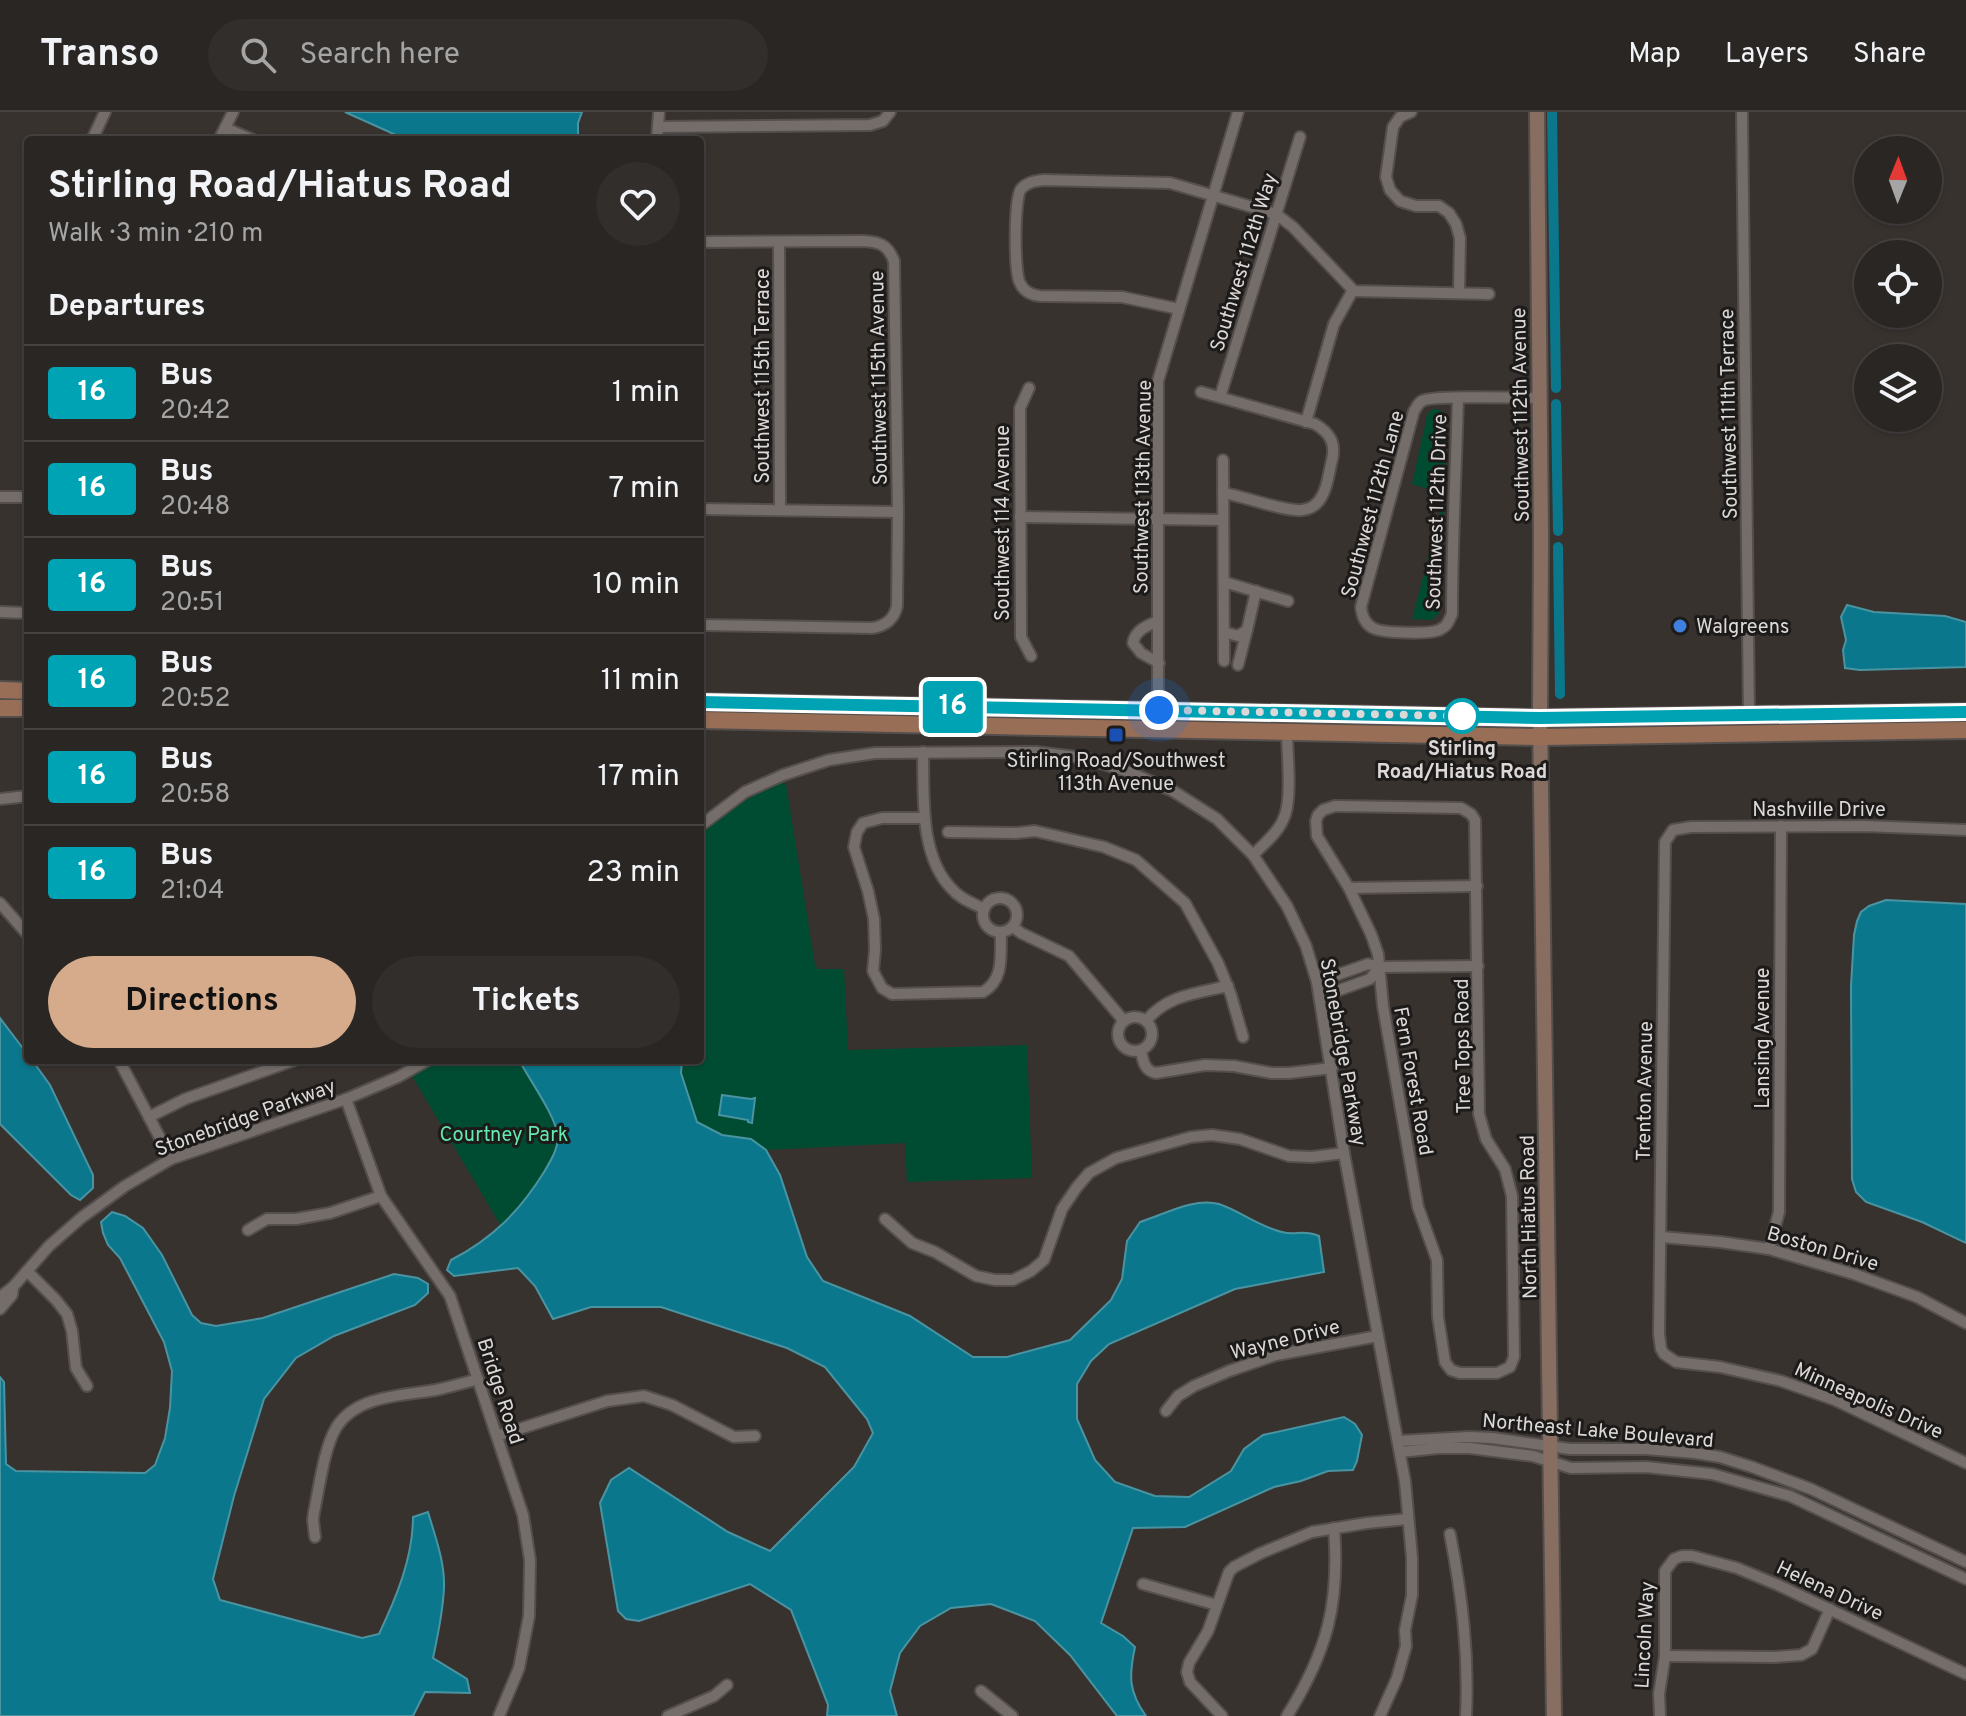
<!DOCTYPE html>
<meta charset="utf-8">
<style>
body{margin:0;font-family:Overpass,sans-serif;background:#322e2b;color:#f1f3f6;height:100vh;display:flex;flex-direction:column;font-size:30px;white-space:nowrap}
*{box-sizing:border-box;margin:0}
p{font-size:26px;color:#a5a5a6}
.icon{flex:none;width:44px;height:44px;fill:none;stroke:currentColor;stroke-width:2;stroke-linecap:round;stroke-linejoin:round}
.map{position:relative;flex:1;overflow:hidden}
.drawer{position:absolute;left:24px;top:24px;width:680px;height:928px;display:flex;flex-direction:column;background:#2a2623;border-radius:8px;box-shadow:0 2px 6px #0004,0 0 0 2px #464341}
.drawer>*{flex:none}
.badge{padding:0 16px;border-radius:6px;font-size:28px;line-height:52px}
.needle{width:52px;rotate:1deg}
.tools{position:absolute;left:1854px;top:24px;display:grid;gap:16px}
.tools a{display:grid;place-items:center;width:88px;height:88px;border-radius:50%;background:#2a2623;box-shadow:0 2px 6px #0004,0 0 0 2px #464341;font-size:40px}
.you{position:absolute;width:40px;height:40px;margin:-20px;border:6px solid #fff;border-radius:50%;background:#1a73e8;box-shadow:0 0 0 12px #1a73e833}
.map>.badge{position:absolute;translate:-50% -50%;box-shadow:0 0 0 4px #fff}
h2{padding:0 24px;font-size:30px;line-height:72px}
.round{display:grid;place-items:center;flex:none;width:84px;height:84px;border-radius:42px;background:#322e2b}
.headline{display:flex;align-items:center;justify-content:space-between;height:136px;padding:0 24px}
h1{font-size:38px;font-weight:700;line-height:60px}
.action{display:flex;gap:16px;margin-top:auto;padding:16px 24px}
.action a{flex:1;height:92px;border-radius:48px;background:#d6ab8b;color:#111;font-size:32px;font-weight:700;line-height:92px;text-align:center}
.action a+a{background:#322e2b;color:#f1f3f6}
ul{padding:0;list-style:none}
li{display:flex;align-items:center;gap:24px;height:96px;padding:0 24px;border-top:2px solid #464341}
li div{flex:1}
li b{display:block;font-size:30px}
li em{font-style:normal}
li .badge{min-width:88px;font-weight:700;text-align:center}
header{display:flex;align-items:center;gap:48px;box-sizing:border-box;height:112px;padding:0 40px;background:#2a2623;border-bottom:2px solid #464341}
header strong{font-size:38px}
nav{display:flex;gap:44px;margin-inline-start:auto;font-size:28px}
.search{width:560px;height:72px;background:#322e2b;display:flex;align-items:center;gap:20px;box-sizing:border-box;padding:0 28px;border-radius:44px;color:#a5a5a6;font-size:30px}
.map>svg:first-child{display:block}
.green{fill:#004c32}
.water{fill:#0b778c;stroke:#4a94a2;stroke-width:2}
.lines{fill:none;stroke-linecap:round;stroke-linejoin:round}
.canal{stroke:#0b778c;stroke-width:10}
.street-casing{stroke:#544f4d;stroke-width:14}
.secondary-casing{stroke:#544f4d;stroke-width:18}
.primary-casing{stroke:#544f4d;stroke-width:20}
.street{stroke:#746d6a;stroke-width:10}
.secondary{stroke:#876e60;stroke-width:14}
.primary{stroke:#996e56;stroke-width:16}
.line-casing{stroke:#fff;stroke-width:18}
.line{stroke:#00a3b4;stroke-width:12}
.walk{stroke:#dcd8d7;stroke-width:8;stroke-dasharray:0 14.4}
.shop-dot{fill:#3f7fe0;stroke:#1d1b19;stroke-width:3}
.stop-dot{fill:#fff;stroke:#00a3b4;stroke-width:4}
.transit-dot{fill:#1a4fb4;stroke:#1d1b19;stroke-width:3}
.labels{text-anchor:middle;stroke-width:6;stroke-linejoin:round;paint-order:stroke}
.street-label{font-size:20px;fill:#dcd8d7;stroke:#1d1b19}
.poi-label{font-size:20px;fill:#dcd8d7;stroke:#1d1b19;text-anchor:start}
.stop-label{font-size:20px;font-weight:bold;fill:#dcd8d7;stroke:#1d1b19}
.park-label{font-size:20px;fill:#64e9b0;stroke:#1d1b19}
</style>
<header>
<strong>Transo</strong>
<div class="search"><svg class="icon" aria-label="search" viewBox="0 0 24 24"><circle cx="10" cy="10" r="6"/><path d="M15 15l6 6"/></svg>Search here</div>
<nav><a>Map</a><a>Layers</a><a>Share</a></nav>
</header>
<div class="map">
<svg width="1966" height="1604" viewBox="0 0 1966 1604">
<rect width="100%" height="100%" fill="#38322f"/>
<g class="green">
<polygon points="1437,297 1443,300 1445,307 1446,349 1439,501 1432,508 1412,507 1441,396 1440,381 1412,372 1427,304 1431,298"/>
<path d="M781 670 786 672 815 853 818 857H844L848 938 1027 933 1032 1066 907 1070 905 1031 766 1038 751 1027 722 1023 697 1010 681 961 682 948H700V723C724 699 750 685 781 670Z"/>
<path d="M442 948H519C529 966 558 1008 558 1026 557 1050 520 1099 501 1114L412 964Z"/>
</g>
<g class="water">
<polygon points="345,0 582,0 578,11 578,28 407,28"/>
<polygon points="1847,493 1874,500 1945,504 1966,510 1966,555 1860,558 1845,556 1843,538 1846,528 1841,505"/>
<polygon points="1886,788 1966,792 1966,1131 1922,1110 1866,1090 1856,1080 1852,1067 1851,874 1854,823 1857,809 1861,800 1869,794"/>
<polygon points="0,906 28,943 28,948 32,948 50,973 93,1063 93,1076 80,1088 71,1083 0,1012"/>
<path d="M519 948H682L681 961 697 1010 722 1023 751 1027 766 1038 780 1063 807 1145 823 1169 910 1204 973 1245H1007L1070 1228 1111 1188 1122 1167 1127 1129 1140 1110C1163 1103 1194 1085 1219 1092 1240 1099 1260 1115 1282 1120 1296 1124 1302 1117 1319 1124L1324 1160 1235 1177 1109 1232 1091 1249 1077 1272V1307L1095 1348 1115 1370 1155 1384 1189 1385 1231 1359 1244 1337 1263 1323 1344 1305 1355 1312 1362 1323 1357 1349 1353 1358 1328 1359 1301 1369 1274 1375 1185 1415 1133 1416 1101 1511 1123 1524 1135 1535C1129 1563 1128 1579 1146 1604H1117L1070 1543 1035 1509 991 1492 951 1496 920 1514 900 1541 890 1579 897 1604H827L828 1593 791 1498 750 1472 639 1509 626 1507 618 1499 600 1391 611 1368 629 1356 728 1420 770 1439 854 1355 873 1321 867 1307 825 1255 787 1236 661 1195H591L553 1207 535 1174 518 1156 454 1164 447 1158 451 1148C492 1127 520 1099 544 1060 550 1050 558 1037 558 1025 557 1006 529 967 519 948Z"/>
<polygon points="722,983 751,987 755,986 752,1011 748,1010 748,1008 719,1003"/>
<path d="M112 1100 125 1104 143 1116 162 1143 192 1203 201 1211 216 1214 263 1206 394 1162 418 1166 428 1172V1181L415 1193 334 1224 296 1246 264 1287 234 1384 213 1467 220 1488 362 1526 379 1522C396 1486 413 1446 413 1405L428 1400C435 1424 445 1450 444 1476 443 1499 438 1523 433 1546L467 1567 470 1581 425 1580 413 1604H0V1265L4 1270 6 1352 16 1359 145 1361 155 1353 165 1326 170 1296 172 1259 164 1230 120 1146 108 1133 103 1121 101 1110Z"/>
</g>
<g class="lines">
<g class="canal">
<polyline points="1552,0 1556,276"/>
<polyline points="1556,292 1558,419"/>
<polyline points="1558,435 1560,582"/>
</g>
<g class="street-casing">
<g id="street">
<polyline points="1411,0 1400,5 1393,15 1386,65 1390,78 1400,89 1416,94 1439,94 1449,101 1456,112 1460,126 1459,181"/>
<polyline points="1742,0 1749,603"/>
<polyline points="658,15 870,13 883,9 890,0"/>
<polyline points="225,16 253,28"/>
<polyline points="92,28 105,0"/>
<polyline points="219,28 233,0"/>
<polyline points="657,28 659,0"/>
<path d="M700 130 864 129C880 130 888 133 894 149L898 400 897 494C894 508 885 514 872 516L700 513"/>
<polyline points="779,130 780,398"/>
<path d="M1179 197 1122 185 1040 184C1031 183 1024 180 1020 171 1014 161 1014 86 1021 77 1027 70 1036 69 1044 68L1170 71 1276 102 1293 115 1354 179 1489 182"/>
<polyline points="1029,276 1020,296 1021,525 1031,544"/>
<path d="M1201 280 1315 312C1330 321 1336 331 1332 348 1329 359 1328 374 1322 384 1318 392 1311 397 1302 398 1284 400 1244 384 1223 381"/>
<polyline points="1220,285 1300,25"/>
<path d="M1458 286C1456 358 1452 430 1452 502 1449 508 1448 514 1441 517 1432 523 1382 521 1373 516 1365 512 1362 504 1361 495L1414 299C1417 295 1418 291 1422 289 1433 283 1521 286 1540 286"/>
<polyline points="1306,310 1334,212 1353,178"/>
<polyline points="1223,348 1224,549"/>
<polyline points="0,385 28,385"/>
<polyline points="700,397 898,400"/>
<polyline points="1020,405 1223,408"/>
<polyline points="1224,470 1288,489"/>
<polyline points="0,500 28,501"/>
<path d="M1158 509C1147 514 1135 518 1133 531L1141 541 1159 551"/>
<polyline points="1224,520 1238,524 1247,518 1256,479"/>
<polyline points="1238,553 1247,518"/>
<polyline points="1158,617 1158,269 1238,0"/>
<path d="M923 640C924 683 919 744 952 777 960 787 973 791 984 797"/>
<polyline points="0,687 28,684"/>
<polygon points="1335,694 1461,696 1471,702 1475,708 1479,1002 1486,1027 1505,1057 1512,1084 1514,1245 1510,1255 1497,1261 1460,1261 1451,1258 1445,1250 1438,1205 1437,1148 1418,1095 1383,894 1378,842 1371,822 1349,776 1317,724 1316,709 1318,703 1323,698"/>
<path d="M924 706H882L863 711 857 720 854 735 868 779 874 807 875 838 873 859 882 876 892 882 983 880C1005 867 1000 843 1001 820"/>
<polyline points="700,714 745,680 783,663 829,648 875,641 1036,640 1085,646 1129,660 1173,679 1217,707 1253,743 1287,794 1306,834 1317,870 1344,1041 1405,1369 1412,1446 1412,1483 1405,1518 1406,1534 1397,1566 1380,1604"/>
<polyline points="1966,718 1864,714 1691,715 1673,718 1665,730 1659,1222 1661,1237 1664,1242 1676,1250 1720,1255 1781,1269 1835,1288 1966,1351"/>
<polyline points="948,720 1016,721 1035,719 1104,735 1136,748 1185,791 1218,851 1231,883 1243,925"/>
<path d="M1253 743C1265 731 1280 719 1285 703 1292 683 1287 641 1287 619"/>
<polyline points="1349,776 1477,774"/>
<circle cx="1000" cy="803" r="17"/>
<polyline points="0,791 28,823"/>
<polyline points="1013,815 1021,821 1069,844 1124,909"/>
<polyline points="1317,870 1368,852 1380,855 1478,854"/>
<polyline points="1320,885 1370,867 1380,855"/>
<circle cx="1135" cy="922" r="17"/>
<path d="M1146 909C1167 883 1197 881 1228 874"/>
<path d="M1141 939C1143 948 1144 959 1156 961L1205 953 1234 954 1272 961H1289L1332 956"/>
<polyline points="119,948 171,1047"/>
<polyline points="346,987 381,1084 450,1184 523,1403 530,1448 529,1504 519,1556 499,1604"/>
<polyline points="149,1005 185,987 295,948"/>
<polyline points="885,1107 912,1131 935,1140 976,1164 995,1168 1013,1168 1031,1159 1044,1148 1062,1097 1077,1075 1089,1061 1116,1046 1191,1025 1212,1023 1240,1027 1289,1044 1312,1045 1344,1041"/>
<polyline points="248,1118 267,1107 296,1107 330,1101 381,1084"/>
<polyline points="1661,1125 1720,1130 1769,1137 1854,1162 1917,1185 1966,1211"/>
<polyline points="1769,1137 1779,1100 1781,714"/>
<polyline points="27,1159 56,1188 67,1202 72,1219 76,1256 87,1274"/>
<polyline points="0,1185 13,1175 49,1134 81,1106 125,1074 171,1047 346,987 398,965 428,948"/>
<polyline points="0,1197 12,1183 13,1175"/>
<polyline points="1166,1299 1178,1284 1194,1274 1229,1259 1276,1243 1378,1224"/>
<polyline points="497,1324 607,1289 644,1284 672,1293 734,1325 755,1324"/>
<polyline points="1398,1329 1469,1325 1492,1326 1570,1337 1646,1337 1695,1341 1720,1345 1752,1355 1811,1377 1966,1450"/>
<polyline points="1400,1340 1439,1336 1470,1336 1533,1344 1571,1356 1646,1355 1712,1362 1790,1384 1966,1467"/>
<path d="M1450 1422C1462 1484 1469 1541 1466 1604"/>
<path d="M315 1425 313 1408 314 1400C319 1377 324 1336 336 1316 356 1283 402 1284 436 1278 450 1275 464 1271 478 1267"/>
<polyline points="1143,1472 1217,1493"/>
<polyline points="1665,1544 1775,1545 1801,1543 1812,1537 1830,1497"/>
<polyline points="981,1579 1012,1604"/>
<polyline points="668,1604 714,1584 727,1573"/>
<polyline points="1222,1604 1190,1570 1187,1560 1189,1551 1208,1519 1229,1460 1234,1455 1261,1441 1312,1420 1367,1411 1408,1407"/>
<path d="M1287 1604C1327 1540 1340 1492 1334 1416"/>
<polyline points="1660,1604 1659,1582 1665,1544 1665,1459 1674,1447 1682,1444 1692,1444 1737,1456 1778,1473 1966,1562"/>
</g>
</g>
<g class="secondary-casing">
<polyline id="secondary" points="1537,0 1541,427 1540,606 1554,1604"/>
</g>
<g class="primary-casing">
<g id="primary">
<polyline points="0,578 28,579"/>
<polyline points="700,590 1540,606 1966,600"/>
<polyline points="0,596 28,596"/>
<polyline points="700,608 1542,625 1966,618"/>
</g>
</g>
<use href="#street" class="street"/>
<use href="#secondary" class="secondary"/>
<use href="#primary" class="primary"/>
</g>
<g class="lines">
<g class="line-casing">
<polyline id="line" points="700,590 1540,606 1966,600"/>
</g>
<use href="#line" class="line"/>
<polyline class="walk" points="1159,598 1462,604"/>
</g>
<circle class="shop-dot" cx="1680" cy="514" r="8"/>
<circle class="stop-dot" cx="1462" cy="604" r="16"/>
<rect class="transit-dot" x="1108" y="615" width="16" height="16" rx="4"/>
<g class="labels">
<g class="street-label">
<text transform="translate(1243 150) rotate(-73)" y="7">Southwest 112th Way</text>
<text transform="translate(762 264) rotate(-90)" y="7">Southwest 115th Terrace</text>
<text transform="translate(878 266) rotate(-91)" y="7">Southwest 115th Avenue</text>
<text transform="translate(1728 302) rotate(-91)" y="7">Southwest 111th Terrace</text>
<text transform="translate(1520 303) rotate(-91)" y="7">Southwest 112th Avenue</text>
<text transform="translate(1142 375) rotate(-89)" y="7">Southwest 113th Avenue</text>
<text transform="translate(1372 392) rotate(-75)" y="7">Southwest 112th Lane</text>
<text transform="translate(1436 400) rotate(-88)" y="7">Southwest 112th Drive</text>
<text transform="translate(1002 411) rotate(-90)" y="7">Southwest 114 Avenue</text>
<text x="1819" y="704">Nashville Drive</text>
<text transform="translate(1762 926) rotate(-90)" y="7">Lansing Avenue</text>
<text transform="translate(1462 934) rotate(-91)" y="7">Tree Tops Road</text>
<text transform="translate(1344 940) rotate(80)" y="7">Stonebridge Parkway</text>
<text transform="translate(1414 969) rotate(80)" y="7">Fern Forest Road</text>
<text transform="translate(1644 979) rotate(-89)" y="7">Trenton Avenue</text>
<text transform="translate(245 1005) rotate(-20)" y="7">Stonebridge Parkway</text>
<text transform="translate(1528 1105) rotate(-91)" y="7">North Hiatus Road</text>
<text transform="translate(1823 1136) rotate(16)" y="7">Boston Drive</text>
<text transform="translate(1285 1227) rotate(-14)" y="7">Wayne Drive</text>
<text transform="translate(501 1279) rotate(72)" y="7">Bridge Road</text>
<text transform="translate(1869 1288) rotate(24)" y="7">Minneapolis Drive</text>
<text transform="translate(1598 1318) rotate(5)" y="7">Northeast Lake Boulevard</text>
<text transform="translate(1830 1478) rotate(25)" y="7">Helena Drive</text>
<text transform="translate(1644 1523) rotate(-87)" y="7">Lincoln Way</text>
</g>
<g class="poi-label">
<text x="1696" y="521">Walgreens</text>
<text x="1116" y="655" text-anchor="middle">Stirling Road/Southwest<tspan x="1116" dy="23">113th Avenue</tspan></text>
</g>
<g class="stop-label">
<text x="1462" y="643">Stirling<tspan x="1462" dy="23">Road/Hiatus Road</tspan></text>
</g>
<g class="park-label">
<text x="504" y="1029">Courtney Park</text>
</g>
</g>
</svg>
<div class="tools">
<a><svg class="needle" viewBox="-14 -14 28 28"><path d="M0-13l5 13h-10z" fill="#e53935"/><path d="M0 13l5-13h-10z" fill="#a5a5a6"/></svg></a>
<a><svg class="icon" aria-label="locate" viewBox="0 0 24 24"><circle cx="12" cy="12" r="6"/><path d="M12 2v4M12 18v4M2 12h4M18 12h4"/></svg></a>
<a><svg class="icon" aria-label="layers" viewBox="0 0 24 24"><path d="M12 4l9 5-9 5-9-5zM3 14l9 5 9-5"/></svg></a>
</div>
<div class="you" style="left:1159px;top:598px"></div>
<b class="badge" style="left:953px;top:595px;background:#00a3b4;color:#fff">16</b>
<section class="drawer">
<div class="headline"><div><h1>Stirling Road/Hiatus Road</h1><p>Walk · 3 min · 210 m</p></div><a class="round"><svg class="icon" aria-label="heart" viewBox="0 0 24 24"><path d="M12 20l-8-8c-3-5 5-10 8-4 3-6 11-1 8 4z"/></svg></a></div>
<h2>Departures</h2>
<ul>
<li><span class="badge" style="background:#00a3b4;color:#fff">16</span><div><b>Bus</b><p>20:42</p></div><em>1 min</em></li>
<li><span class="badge" style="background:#00a3b4;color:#fff">16</span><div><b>Bus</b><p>20:48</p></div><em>7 min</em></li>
<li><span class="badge" style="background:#00a3b4;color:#fff">16</span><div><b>Bus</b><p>20:51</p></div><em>10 min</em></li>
<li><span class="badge" style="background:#00a3b4;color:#fff">16</span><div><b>Bus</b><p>20:52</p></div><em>11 min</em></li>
<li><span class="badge" style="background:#00a3b4;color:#fff">16</span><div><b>Bus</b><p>20:58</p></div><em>17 min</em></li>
<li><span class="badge" style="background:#00a3b4;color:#fff">16</span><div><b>Bus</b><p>21:04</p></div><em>23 min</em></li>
</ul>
<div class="action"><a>Directions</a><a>Tickets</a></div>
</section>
</div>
